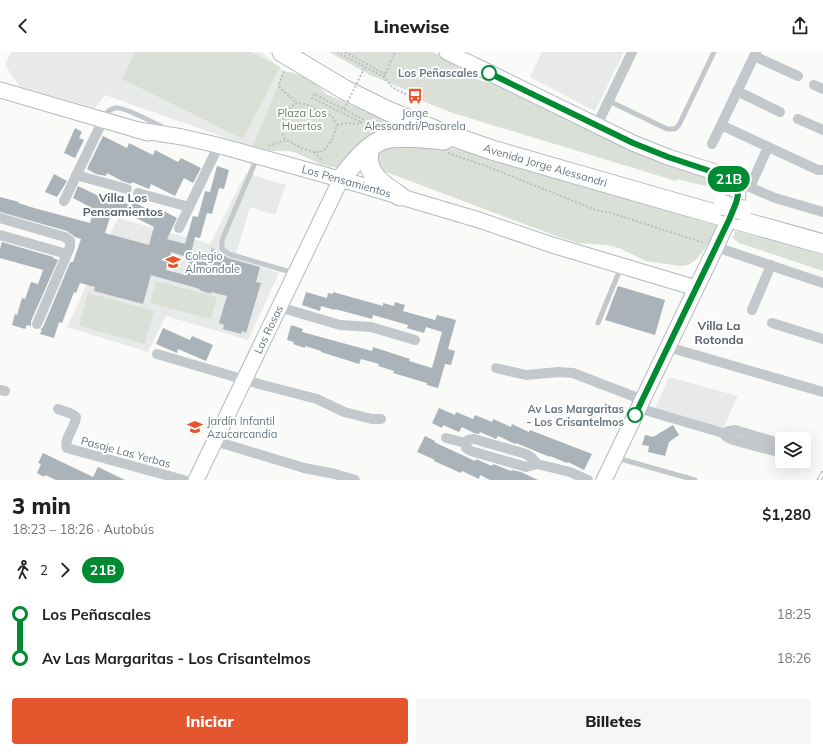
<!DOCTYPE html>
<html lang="es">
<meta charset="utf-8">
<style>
body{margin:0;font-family:Mulish,sans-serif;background:#f6f6f6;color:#202124;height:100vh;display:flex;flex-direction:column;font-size:15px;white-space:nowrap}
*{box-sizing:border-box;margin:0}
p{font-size:13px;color:#757577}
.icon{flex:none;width:22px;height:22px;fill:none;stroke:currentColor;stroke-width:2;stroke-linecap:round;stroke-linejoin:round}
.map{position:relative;height:428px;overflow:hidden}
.drawer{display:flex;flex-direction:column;background:#fff;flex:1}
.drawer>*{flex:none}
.badge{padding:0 8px;border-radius:13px;font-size:14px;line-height:26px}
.controls{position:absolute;left:775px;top:380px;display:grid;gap:8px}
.controls a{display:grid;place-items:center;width:36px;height:36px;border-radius:4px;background:#fff;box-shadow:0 4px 16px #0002;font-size:20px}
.map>.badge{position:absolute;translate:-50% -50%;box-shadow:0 0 0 2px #fff}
.legs{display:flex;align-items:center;gap:6px;height:44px;padding:0 12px;font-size:13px}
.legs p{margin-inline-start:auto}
.head{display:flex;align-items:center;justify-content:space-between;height:68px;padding:0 12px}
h1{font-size:22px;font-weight:800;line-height:30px}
.action{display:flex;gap:8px;margin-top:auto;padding:8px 12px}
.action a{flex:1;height:46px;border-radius:4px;background:#e4572e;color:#fff;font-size:16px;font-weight:800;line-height:46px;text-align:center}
.action a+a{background:#f6f6f6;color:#202124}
ul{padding:0 12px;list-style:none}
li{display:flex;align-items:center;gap:14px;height:44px;font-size:15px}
li i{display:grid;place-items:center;width:6px;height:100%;margin:0 5px;background:currentColor}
li i::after{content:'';width:10px;height:10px;margin:-5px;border:3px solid;border-radius:50%;background:#fff}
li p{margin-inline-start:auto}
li:first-child i{background:linear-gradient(#0000 50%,currentColor 0)}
li:last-child i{background:linear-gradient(currentColor 50%,#0000 0)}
header{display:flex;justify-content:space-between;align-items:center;height:52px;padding:0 12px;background:#fff;font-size:18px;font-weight:800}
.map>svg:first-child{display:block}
.built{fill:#e8e9e9}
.green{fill:#dadfd7}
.building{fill:#aab3b9;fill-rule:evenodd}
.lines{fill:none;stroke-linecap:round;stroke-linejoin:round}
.secondary-casing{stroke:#b3babf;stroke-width:17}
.highway-casing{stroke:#b4b9bd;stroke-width:21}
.path{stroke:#bbbfc2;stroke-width:2;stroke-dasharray:2 2;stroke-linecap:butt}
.lane{stroke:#c3c8cc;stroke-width:5}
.street{stroke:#c3c8cc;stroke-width:10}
.secondary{stroke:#fff;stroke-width:15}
.highway{stroke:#fff;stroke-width:19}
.rail-casing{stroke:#a2aab0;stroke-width:4.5}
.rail{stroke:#fff;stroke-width:3;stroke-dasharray:9;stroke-linecap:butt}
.highway-bridge-casing{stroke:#b4b9bd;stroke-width:21;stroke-linecap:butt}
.path-bridge{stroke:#bbbfc2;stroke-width:2;stroke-dasharray:2 2;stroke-linecap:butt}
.highway-bridge{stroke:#fff;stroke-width:19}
.line-1-casing{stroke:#fff;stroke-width:9}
.line-1{stroke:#008a32;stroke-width:6}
.stop-1-dot{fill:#fff;stroke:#008a32;stroke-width:2}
.labels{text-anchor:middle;stroke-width:4;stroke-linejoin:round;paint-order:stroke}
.stop-label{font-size:11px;font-weight:bold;fill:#657683;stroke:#fff;text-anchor:end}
.park-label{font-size:11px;fill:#687a64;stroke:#fff}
.poi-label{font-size:11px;fill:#657683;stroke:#fff;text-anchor:start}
.street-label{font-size:11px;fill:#657683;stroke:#fff}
.neighbourhood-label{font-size:12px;font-weight:bold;fill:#57646e;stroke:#fff}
</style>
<header><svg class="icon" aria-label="back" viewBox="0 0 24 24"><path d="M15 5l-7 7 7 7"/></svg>Linewise<svg class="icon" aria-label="share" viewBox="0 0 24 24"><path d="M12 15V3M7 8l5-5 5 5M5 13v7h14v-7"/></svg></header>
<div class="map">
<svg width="823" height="428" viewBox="0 0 823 428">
<rect width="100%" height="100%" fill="#fafaf8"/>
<g class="built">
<polygon points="11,0 261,0 284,19 252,95 105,43 95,56 20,35 5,13"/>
<polygon points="542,0 624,0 595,59 530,25"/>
<polygon points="246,121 286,133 275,163 250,155 235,206 279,221 248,288 166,264 148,300 67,275 118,166 210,192"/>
<polygon points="669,325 738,344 723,376 655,356"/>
</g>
<g class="green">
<polygon points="135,0 250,0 280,15 243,87 122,27"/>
<path d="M329 0H433C451 7 464 24 482 29 487 31 493 30 498 31L724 131 730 137V140L677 127 676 129 453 61 417 47 419 43 370 23Z"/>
<path d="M284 19C303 23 313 27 326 42L407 78 339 115C323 118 306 102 289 99 281 98 272 100 264 98 260 98 256 96 252 95Z"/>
<polygon points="435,92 505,110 717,174 709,191 696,208 688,213 680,214 646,209 619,196 606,193 578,191 556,184 397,124 380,118 374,99 377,95"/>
<polygon points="735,179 823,203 823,219 739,191 733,186"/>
<polygon points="156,229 217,245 211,267 150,251"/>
<polygon points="88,241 154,259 145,292 79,274"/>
</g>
<g class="building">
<polygon points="75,76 82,80 79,86 84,88 75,106 64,101"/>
<polygon points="103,84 127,96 129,91 153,103 155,98 178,110 181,106 201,116 193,131 184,126 175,144 151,132 149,137 132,130 131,132 122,129 107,121 106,124 96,122 87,117"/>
<path d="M217 114 229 118 224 137 219 136 212 162 207 161 200 186 195 185 191 201 209 206 212 196 228 206 260 215 256 230 261 231 246 281 242 279 241 282 223 277 224 273 219 271 227 244 211 240V242L199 238 200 237 151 223 143 252 94 239 95 235 80 231 76 241 74 240 62 271 59 270 54 286 40 282 42 278H40L43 275 70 211 71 210H73L81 187 75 185 67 179 0 160V145L19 150 18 151 34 156 90 171 94 157 73 146 78 134 103 146 105 141 131 154 133 150 156 161 158 156 177 166 167 187 185 192 193 164 198 165 205 139 210 140ZM120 158 154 175 149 193 105 181 112 159 118 162ZM171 200 190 206 185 223 166 218Z"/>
<polygon points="54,122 67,129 57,145 45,140"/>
<polygon points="2,190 53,205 53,206 58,208 31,269 31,274 27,273 25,277 12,273 15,262 17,263 22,246 25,247 31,230 38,232 43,218 0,206 0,197"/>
<polygon points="618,234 665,248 655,283 605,268"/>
<polygon points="306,240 327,246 328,241 333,242 333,240 383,254 383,251 394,254 395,250 405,253 403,259 435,268 437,263 456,268 448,297 455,299 451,313 445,312 438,336 427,333 427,331 393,321 394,319 378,314 379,312 361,307 359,312 321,300 321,299 305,294 305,296 293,292 294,290 287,288 291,273 303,277 302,280 372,299 373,295 410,307 409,309 432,316 442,280 426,275 424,281 407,276 408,273 373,263 372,267 335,257 335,258 321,254 320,259 302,253"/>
<polygon points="163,276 190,288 192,284 213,293 206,309 178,297 177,301 156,292"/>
<polygon points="439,356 455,363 456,360 473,367 475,363 492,370 493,367 511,375 512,372 529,380 530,378 592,402 584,418 568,410 567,411 550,404 550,405 516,391 515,392 513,391 498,384 496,387 480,380 479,382 474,381 462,375 459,380 443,373 442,376 432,371"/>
<polygon points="673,373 679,383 669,390 665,404 648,400 649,394 642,393 645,383 653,385"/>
<polygon points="425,384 435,389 434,390 475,409 476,407 492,414 493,412 511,419 512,418 521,420 538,428 490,428 480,423 479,427 462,419 461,421 434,409 435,408 417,400"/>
<polygon points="43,401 93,425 98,415 125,428 56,428 45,423 44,425 37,421 41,412 38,411"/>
</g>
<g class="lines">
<g class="secondary-casing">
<g id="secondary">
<polyline points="447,0 633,91 668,105 721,122 732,129 737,138 738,143 736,151 716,195 604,428"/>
<polyline points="0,38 148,81"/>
<path id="s1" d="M138 78 182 85 217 93 361 133 479 168 552 193 696 236"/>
<path id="s2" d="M196 428 341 127"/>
</g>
</g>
<g class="highway-casing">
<g id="highway">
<path id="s3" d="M282 0 345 38 388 59 437 79 492 98 718 163"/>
<path d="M370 96C362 119 382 133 400 144"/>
<path d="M341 127C351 114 369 91 385 87 402 83 427 86 444 88"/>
<polyline points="737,168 823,192"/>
</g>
</g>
<g class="path">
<polyline points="337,0 384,25 392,35 411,45 414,46"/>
<polyline points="345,0 385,22"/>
<polyline points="284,19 279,32 280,36 297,51"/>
<polyline points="384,25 395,0"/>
<polyline points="337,73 347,71 360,72 363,67 314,42 312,46 361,70"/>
<path d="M268 94 286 88C315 103 326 110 337 73L332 64 305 52 297 51C289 55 281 69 282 79 282 82 284 85 286 88"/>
<polyline points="314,100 323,109"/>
<polyline points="448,101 486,114 596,158 611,161 704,191"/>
</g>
<g class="lane">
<polyline points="609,49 667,77 675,77 679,73 714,0"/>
<path d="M103 66C106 61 109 57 115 56 124 54 156 72 166 77"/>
<polyline points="257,106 222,188 222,197 229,202 294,221"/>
<polyline points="598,271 621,215"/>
<polyline points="617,406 695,428"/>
</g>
<g class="street">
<polyline points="754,4 798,24"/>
<polyline points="814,33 823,37"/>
<polyline points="737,39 780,60"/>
<polyline points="798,67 823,78"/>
<polyline points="597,73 632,0"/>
<polyline points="721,73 818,118 823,118"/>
<polyline points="712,92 756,0"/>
<polyline points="76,123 127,137"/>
<polyline points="735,133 747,134 775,146 823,160"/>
<polyline points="750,135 768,95"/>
<polyline points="138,141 189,155"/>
<polyline points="64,149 103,68"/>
<polyline points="0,166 65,185 70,189 70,195 37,272"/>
<polyline points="179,176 215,101"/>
<polyline points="0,183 67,202"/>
<polyline points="716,195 823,231"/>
<polyline points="279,255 340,273 371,275 415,288"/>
<polyline points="752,258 771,213"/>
<polyline points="772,271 823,287"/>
<polyline points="668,295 823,340"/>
<polyline points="157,302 259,332 317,347 344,360 372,367 381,367"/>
<polyline points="496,316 526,323 559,320 573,321 643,348"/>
<polyline points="0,338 5,339"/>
<polyline points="638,356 723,381 727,385 733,388 782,401"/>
<path d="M58 357 72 362 76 365C76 374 63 388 67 396L184 428"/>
<polyline points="723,381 729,379 735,378 782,392"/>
<polyline points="446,386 466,391"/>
<polyline points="215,389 304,416 335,422 355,428"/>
<polyline points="466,391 468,388 474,387 526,402 532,406 537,412 570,420 588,428"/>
<polyline points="466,391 466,396 471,399 526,415 537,412"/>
</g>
<use href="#secondary" class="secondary"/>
<use href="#highway" class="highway"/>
<g class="rail-casing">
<polyline id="rail" points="819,428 823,421"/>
</g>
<use href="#rail" class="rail"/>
<g class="highway-bridge-casing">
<polyline id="highway-bridge" points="723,153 742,158"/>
</g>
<polyline class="path-bridge" points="344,57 365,15"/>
<use href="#highway-bridge" class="highway-bridge"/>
</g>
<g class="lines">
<g class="line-1-casing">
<polyline id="line-1" points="489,21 633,91 668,105 725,124 735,133 738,143 736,151 729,168 635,363"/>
</g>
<use href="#line-1" class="line-1"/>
</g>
<defs>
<g id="bus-bare" transform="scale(1.2)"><path d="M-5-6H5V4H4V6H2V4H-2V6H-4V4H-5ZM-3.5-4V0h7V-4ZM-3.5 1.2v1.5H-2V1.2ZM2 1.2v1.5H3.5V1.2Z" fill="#e4572e" stroke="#fff" stroke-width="2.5" paint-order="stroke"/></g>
<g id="school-bare" transform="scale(1.2)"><path d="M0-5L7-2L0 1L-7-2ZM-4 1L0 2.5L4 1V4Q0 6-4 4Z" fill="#e4572e" stroke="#fff" stroke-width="2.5" paint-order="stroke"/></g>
</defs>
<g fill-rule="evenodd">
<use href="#bus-bare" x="415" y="44"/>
<use href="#school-bare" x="173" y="210"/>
<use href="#school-bare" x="195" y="375"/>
</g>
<g class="stop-1-dot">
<circle cx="489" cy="21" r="7"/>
<circle cx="635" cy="363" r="7"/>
</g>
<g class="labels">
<g class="stop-label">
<text x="478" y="25">Los Peñascales</text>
<text x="624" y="361">Av Las Margaritas<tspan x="624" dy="13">- Los Crisantelmos</tspan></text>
</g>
<g class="park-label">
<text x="302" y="65">Plaza Los<tspan x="302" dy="13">Huertos</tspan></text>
</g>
<g class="poi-label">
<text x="415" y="65" text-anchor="middle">Jorge<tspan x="415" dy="13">Alessandri/Pasarela</tspan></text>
<text x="185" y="208">Colegio<tspan x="185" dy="13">Almondale</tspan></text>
<text x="207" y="373">Jardín Infantil<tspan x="207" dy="13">Azucarcandia</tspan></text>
</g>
<g class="street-label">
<text dy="4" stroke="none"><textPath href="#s3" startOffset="288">Avenida Jorge Alessandri</textPath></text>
<text dy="4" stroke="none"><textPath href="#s1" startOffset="215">Los Pensamientos</textPath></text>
<text dy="4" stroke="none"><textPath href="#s2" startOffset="167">Las Rosas</textPath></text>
<text transform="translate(126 400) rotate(15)" y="4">Pasaje Las Yerbas</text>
</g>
<g class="neighbourhood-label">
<text x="123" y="150">Villa Los<tspan x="123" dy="14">Pensamientos</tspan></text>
<text x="719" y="278">Villa La<tspan x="719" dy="14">Rotonda</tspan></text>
</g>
</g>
</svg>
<div class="controls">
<a><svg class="icon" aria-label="layers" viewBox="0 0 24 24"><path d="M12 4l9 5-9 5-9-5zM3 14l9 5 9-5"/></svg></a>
</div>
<b class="badge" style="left:729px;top:127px;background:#008a32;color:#fff">21B</b>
</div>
<section class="drawer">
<div class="head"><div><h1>3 min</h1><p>18:23 – 18:26 · Autobús</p></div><b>$1,280</b></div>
<div class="legs"><svg class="icon" aria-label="walk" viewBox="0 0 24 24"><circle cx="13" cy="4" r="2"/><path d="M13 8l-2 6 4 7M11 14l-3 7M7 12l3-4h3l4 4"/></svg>2<svg class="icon" aria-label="forward" viewBox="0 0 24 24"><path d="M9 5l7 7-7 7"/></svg><b class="badge" style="background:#008a32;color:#fff">21B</b></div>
<ul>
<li><i style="color:#008a32"></i><b>Los Peñascales</b><p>18:25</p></li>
<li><i style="color:#008a32"></i><b>Av Las Margaritas - Los Crisantelmos</b><p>18:26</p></li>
</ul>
<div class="action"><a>Iniciar</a><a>Billetes</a></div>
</section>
